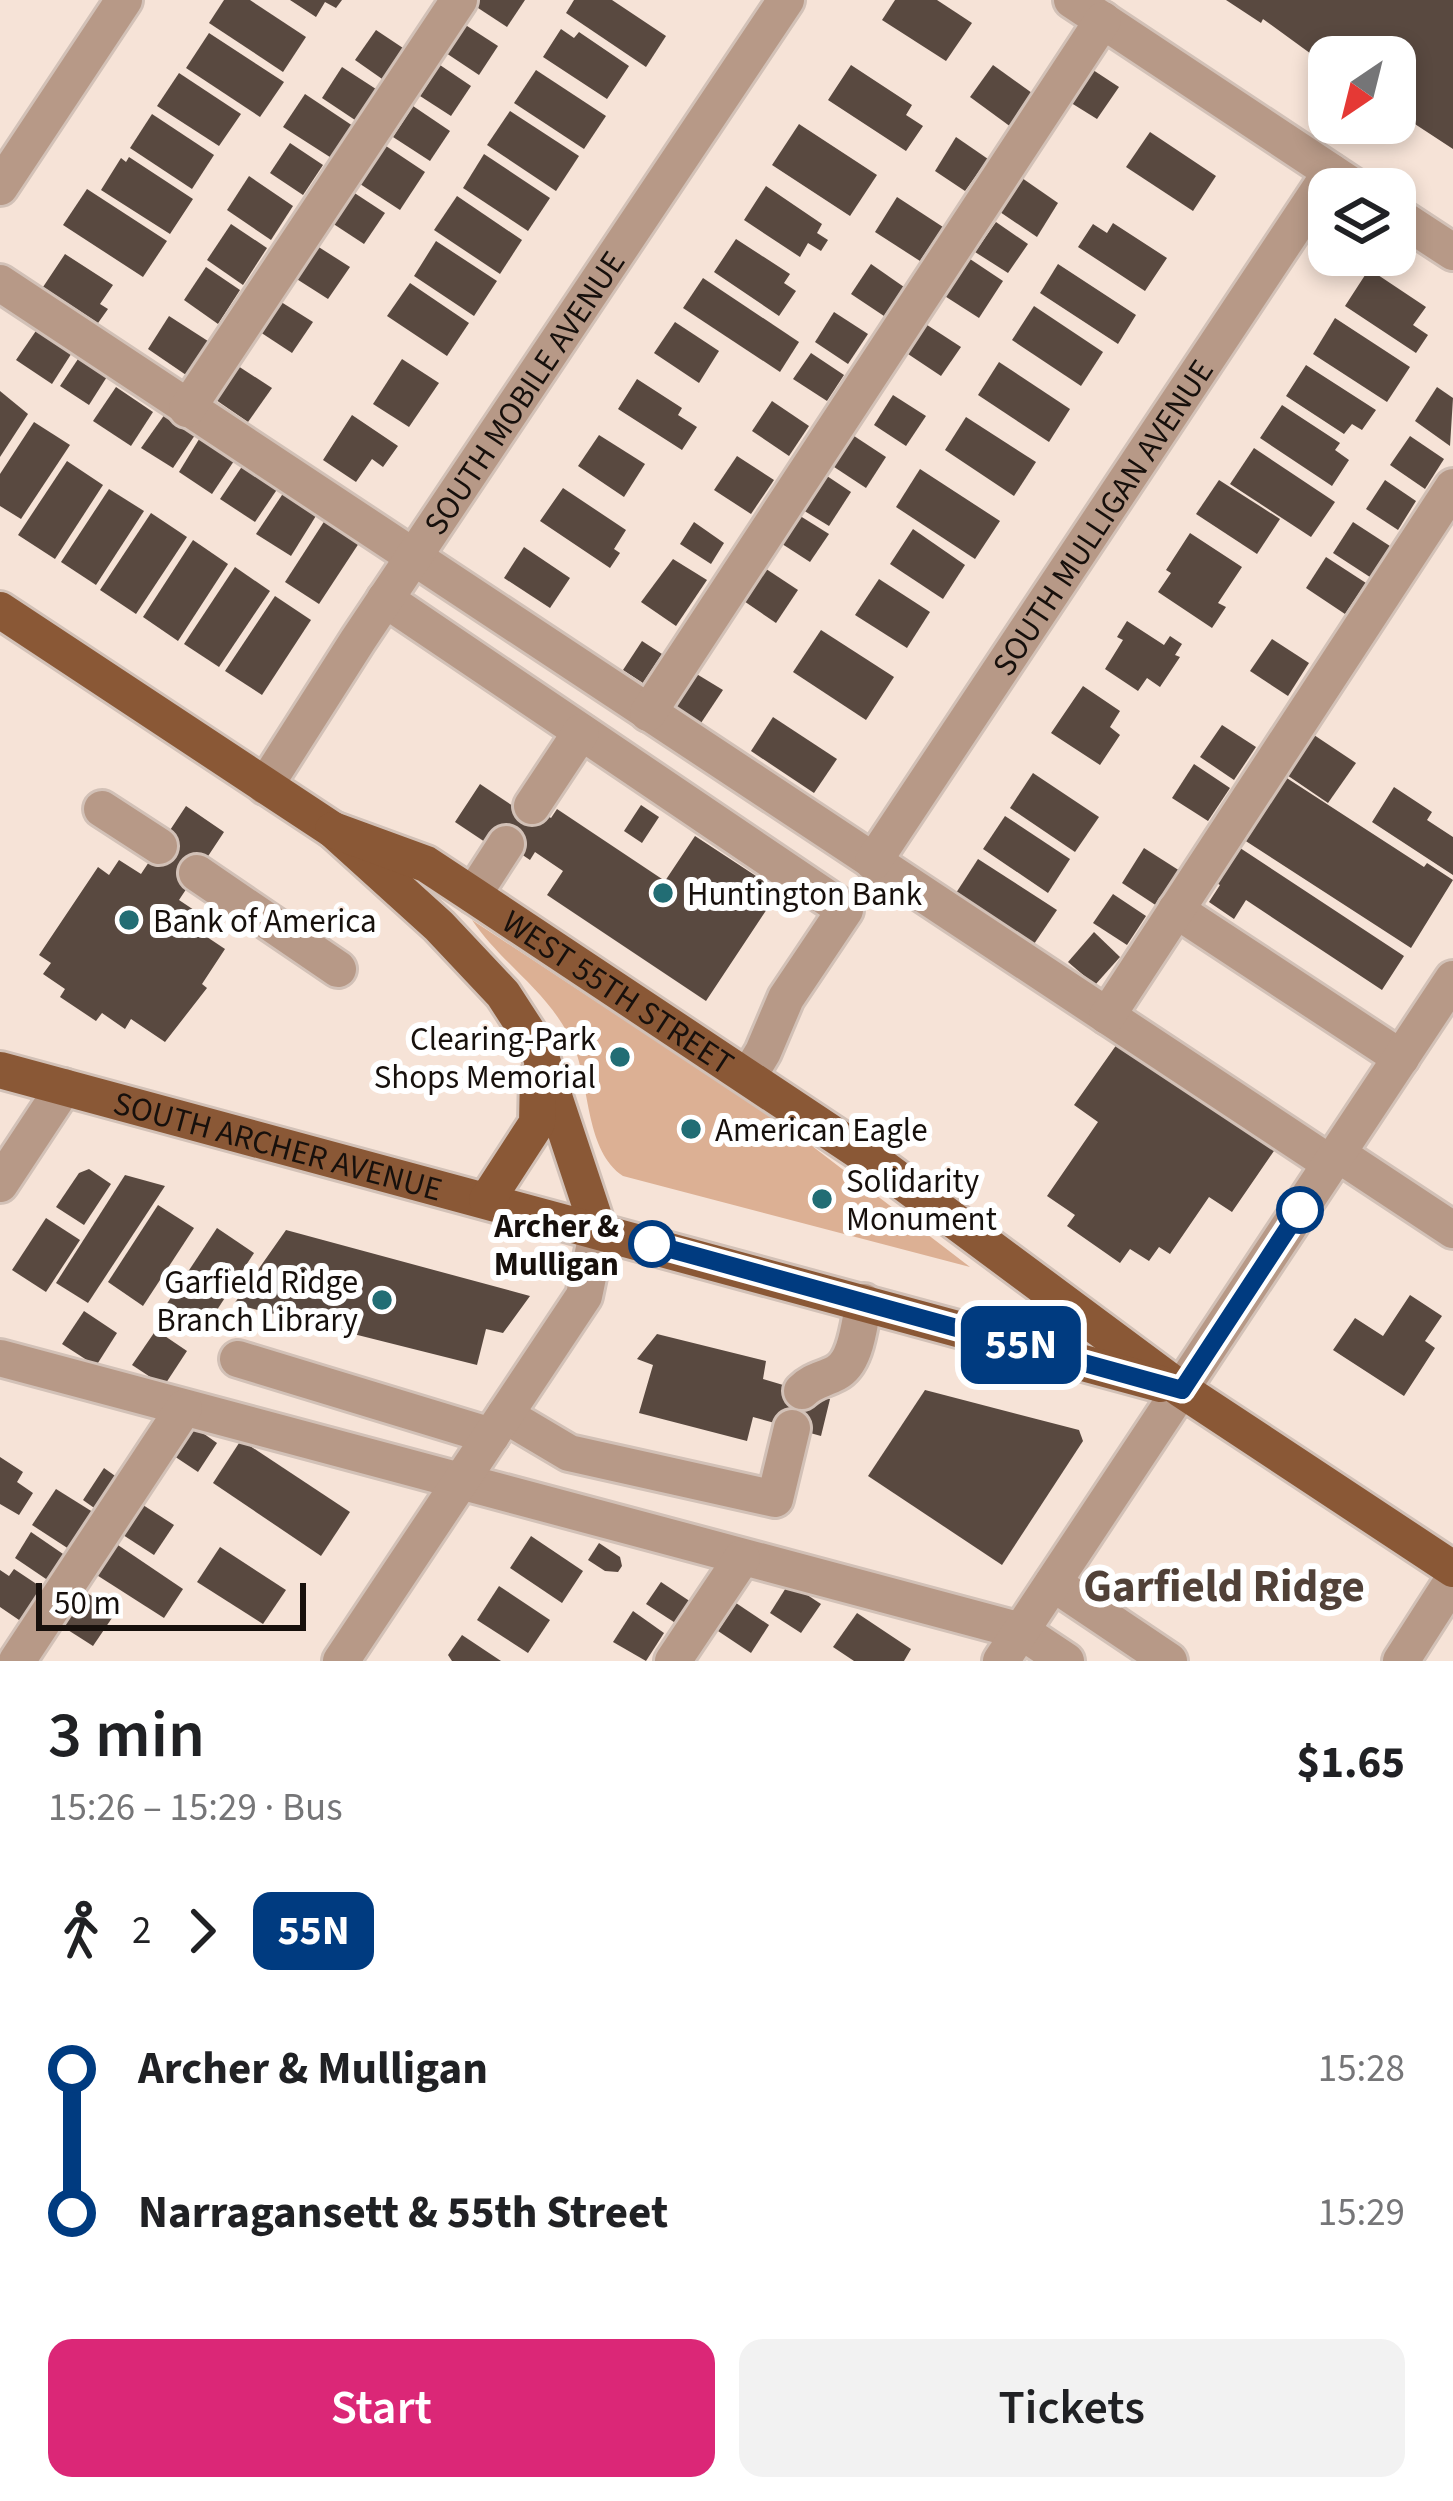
<!DOCTYPE html>
<meta charset="utf-8">
<style>
body{margin:0;font-family:"Source Sans 3",sans-serif;background:#f2f2f2;color:#202124;height:100vh;display:flex;flex-direction:column;font-size:45px;white-space:nowrap}
*{box-sizing:border-box;margin:0}
p{font-size:39px;color:#757577}
.icon{flex:none;width:66px;height:66px;fill:none;stroke:currentColor;stroke-width:2;stroke-linecap:round;stroke-linejoin:round}
.map{position:relative;height:1661px;overflow:hidden}
.sheet{display:flex;flex-direction:column;background:#fff;flex:1}
.sheet>*{flex:none}
.badge{padding:0 24px;border-radius:18px;font-size:42px;line-height:78px}
.needle{width:78px;rotate:215deg}
.tools{position:absolute;left:1308px;top:36px;display:grid;gap:24px}
.tools a{display:grid;place-items:center;width:108px;height:108px;border-radius:24px;background:#fff;box-shadow:0 6px 18px #0003;font-size:60px}
.scale{position:absolute;left:36px;bottom:30px;width:270px;box-sizing:border-box;padding-left:12px;border:6px solid #17100c;border-top:0;font-size:33px;line-height:42px;white-space:nowrap;color:#17100c;-webkit-text-stroke:9px #fff;paint-order:stroke}
.map>.badge{position:absolute;translate:-50% -50%;box-shadow:0 0 0 6px #fff}
.legs{display:flex;align-items:center;gap:18px;height:132px;padding:0 48px;font-size:39px}
.legs p{margin-inline-start:auto}
.headline{display:flex;align-items:center;justify-content:space-between;height:204px;padding:0 48px}
h1{font-size:66px;font-weight:600;line-height:90px}
.button{display:flex;gap:24px;margin-top:auto;padding:24px 48px}
.button a{flex:1;height:138px;border-radius:24px;background:#db2777;color:#fff;font-size:48px;font-weight:600;line-height:138px;text-align:center}
.button a+a{background:#f2f2f2;color:#202124}
ul{padding:0 48px;list-style:none}
li{display:flex;align-items:center;gap:42px;height:144px;font-size:45px}
li i{display:grid;place-items:center;width:18px;height:100%;margin:0 15px;background:currentColor}
li i::after{content:'';width:30px;height:30px;margin:-15px;border:9px solid;border-radius:50%;background:#fff}
li p{margin-inline-start:auto}
li:first-child i{background:linear-gradient(#0000 50%,currentColor 0)}
li:last-child i{background:linear-gradient(currentColor 50%,#0000 0)}
.map>svg:first-child{display:block}
.green{fill:#dcb094}
.building{fill:#594940}
.lines{fill:none;stroke-linecap:round;stroke-linejoin:round}
.minor-casing{stroke:#d2c1b7;stroke-width:42}
.major-casing{stroke:#d2c1b7;stroke-width:42}
.minor{stroke:#b79987;stroke-width:36}
.major{stroke:#8a5836;stroke-width:36}
.line-1-casing{stroke:#fff;stroke-width:27}
.line-1{stroke:#003b80;stroke-width:18}
.poi-dot{fill:#226d74;stroke:#fff;stroke-width:4.5}
.stop-1-dot{fill:#fff;stroke:#003b80;stroke-width:6}
.labels{text-anchor:middle;stroke-width:12;stroke-linejoin:round;paint-order:stroke}
.street-label{font-size:33px;fill:#17100c;stroke:#fff}
.poi-label{font-size:33px;fill:#17100c;stroke:#fff;text-anchor:start}
.stop-label{font-size:33px;font-weight:bold;fill:#17100c;stroke:#fff;text-anchor:end}
.district-label{font-size:45px;font-weight:bold;fill:#514138;stroke:#fff}
</style>
<div class="map">
<svg width="1453" height="1661" viewBox="0 0 1453 1661">
<rect width="100%" height="100%" fill="#f6e3d7"/>
<path class="green" d="M472 920 786 1126 970 1267 623 1176C586 1151 590 1089 575 1049 554 995 503 966 472 920Z"/>
<g class="building">
<polygon points="224,0 250,0 306,37 283,72 209,23"/>
<polygon points="290,0 342,0 336,8 325,2 316,17"/>
<polygon points="478,0 525,0 507,27 475,6"/>
<polygon points="574,0 612,0 666,36 646,67 566,13"/>
<polygon points="895,0 937,0 972,23 946,61 882,20"/>
<polygon points="1226,0 1453,0 1453,149 1395,111 1395,57 1329,57 1329,67 1263,19 1261,23"/>
<polygon points="464,24 498,46 479,75 446,53"/>
<polygon points="561,29 574,38 579,32 629,66 607,99 543,57"/>
<polygon points="376,30 406,50 385,81 355,60"/>
<polygon points="209,33 284,82 260,117 186,68"/>
<polygon points="440,65 471,86 451,116 420,96"/>
<polygon points="851,65 912,105 906,115 923,126 906,151 828,100"/>
<polygon points="993,65 1032,93 1011,127 970,97"/>
<polygon points="342,67 379,91 358,122 322,98"/>
<polygon points="1090,68 1119,87 1097,119 1068,101"/>
<polygon points="536,70 606,116 584,149 514,103"/>
<polygon points="179,73 241,114 219,146 157,106"/>
<polygon points="305,94 353,126 333,159 283,127"/>
<polygon points="413,106 450,131 430,161 393,137"/>
<polygon points="510,111 579,156 556,191 487,145"/>
<polygon points="152,114 214,155 192,189 130,148"/>
<polygon points="799,124 877,175 850,216 772,165"/>
<polygon points="1150,132 1216,176 1193,211 1126,167"/>
<polygon points="956,137 988,159 965,191 935,171"/>
<polygon points="290,143 323,165 303,195 270,173"/>
<polygon points="383,144 425,172 400,210 357,182"/>
<polygon points="484,154 550,198 528,231 463,188"/>
<polygon points="129,157 193,199 170,234 101,190 121,158 126,162"/>
<polygon points="249,176 293,206 271,240 227,210"/>
<polygon points="1022,178 1058,203 1037,237 1000,212"/>
<polygon points="766,186 822,224 817,233 828,240 821,251 808,243 800,257 744,220"/>
<polygon points="87,189 167,241 143,277 63,225"/>
<polygon points="353,192 385,213 364,244 332,223"/>
<polygon points="457,196 522,240 500,274 434,230"/>
<polygon points="897,197 943,227 920,261 875,232"/>
<polygon points="996,222 1028,244 1008,273 975,252"/>
<polygon points="1113,223 1167,258 1145,291 1078,247 1093,224 1107,233"/>
<polygon points="231,224 267,248 243,285 207,260"/>
<polygon points="736,239 790,274 784,283 796,291 779,316 714,272"/>
<polygon points="436,241 497,281 474,316 414,276"/>
<polygon points="314,244 350,267 328,299 292,276"/>
<polygon points="65,254 113,285 100,304 108,309 98,323 43,287"/>
<polygon points="964,255 1003,281 979,318 940,293"/>
<polygon points="871,264 904,287 884,316 851,294"/>
<polygon points="1058,264 1136,315 1118,344 1040,293"/>
<polygon points="206,267 240,290 218,324 184,300"/>
<polygon points="1369,269 1426,307 1413,325 1428,335 1416,353 1345,306"/>
<polygon points="703,278 799,342 780,372 683,308"/>
<polygon points="410,283 469,323 447,356 387,316"/>
<polygon points="278,300 313,322 292,353 257,330"/>
<polygon points="1034,306 1103,352 1081,386 1012,340"/>
<polygon points="834,312 868,334 848,364 815,342"/>
<polygon points="169,316 211,343 189,377 148,349"/>
<polygon points="1335,318 1410,367 1387,402 1313,354"/>
<polygon points="921,321 961,347 941,376 902,350"/>
<polygon points="675,322 719,351 699,383 654,353"/>
<polygon points="40,325 75,348 52,384 16,360"/>
<polygon points="82,353 110,372 89,405 60,386"/>
<polygon points="811,353 844,375 827,401 793,379"/>
<polygon points="402,359 439,383 409,427 373,404"/>
<polygon points="999,362 1070,409 1049,442 978,395"/>
<polygon points="1306,365 1376,410 1362,430 1352,424 1344,434 1286,396"/>
<polygon points="238,366 272,388 248,422 216,400"/>
<polygon points="637,379 682,408 678,415 697,427 682,450 618,409"/>
<polygon points="116,387 153,412 131,446 93,421"/>
<polygon points="1437,387 1453,398 1450,446 1415,421"/>
<polygon points="0,391 28,414 0,457"/>
<polygon points="893,395 926,416 906,446 874,425"/>
<polygon points="772,401 809,426 789,456 752,431"/>
<polygon points="1282,405 1340,443 1335,450 1349,460 1332,486 1260,438"/>
<polygon points="165,414 195,435 173,468 141,448"/>
<polygon points="352,415 398,446 383,467 372,459 356,482 323,460"/>
<polygon points="966,417 1036,462 1014,496 945,450"/>
<polygon points="34,422 70,445 21,519 0,506 0,474"/>
<polygon points="848,432 886,457 866,488 828,463"/>
<polygon points="599,435 645,464 624,497 578,466"/>
<polygon points="201,436 236,458 212,494 179,472"/>
<polygon points="1410,436 1444,459 1425,489 1390,465"/>
<polygon points="1254,448 1335,502 1311,537 1230,484"/>
<polygon points="737,456 774,480 751,514 714,490"/>
<polygon points="67,461 103,485 55,559 18,535"/>
<polygon points="243,465 278,488 255,522 220,499"/>
<polygon points="920,469 1000,521 975,559 896,507"/>
<polygon points="821,472 851,492 829,526 798,507"/>
<polygon points="1219,480 1280,519 1257,554 1196,514"/>
<polygon points="1385,480 1416,501 1398,530 1366,509"/>
<polygon points="563,488 626,530 614,549 620,553 610,568 540,521"/>
<polygon points="109,489 144,511 96,585 61,562"/>
<polygon points="286,489 319,511 291,556 256,534"/>
<polygon points="151,513 187,537 136,614 100,590"/>
<polygon points="329,514 363,537 319,604 285,582"/>
<polygon points="797,514 829,534 810,562 779,542"/>
<polygon points="694,522 724,543 711,564 680,544"/>
<polygon points="1353,522 1393,548 1373,579 1333,553"/>
<polygon points="913,529 965,565 943,599 890,564"/>
<polygon points="1190,533 1242,567 1218,603 1226,607 1212,628 1158,592 1171,573 1166,570"/>
<polygon points="193,540 228,564 178,641 143,617"/>
<polygon points="524,547 570,578 550,608 504,578"/>
<polygon points="1326,557 1366,583 1345,614 1306,588"/>
<polygon points="673,559 707,580 676,626 641,602"/>
<polygon points="760,565 798,590 776,623 738,597"/>
<polygon points="235,567 270,591 219,667 184,644"/>
<polygon points="879,579 930,612 907,648 855,615"/>
<polygon points="275,596 311,620 262,695 225,671"/>
<polygon points="1127,621 1164,645 1170,636 1182,644 1175,655 1180,657 1160,687 1147,678 1138,691 1105,669 1123,640 1117,637"/>
<polygon points="821,630 894,677 866,720 793,672"/>
<polygon points="1272,639 1309,663 1288,696 1250,671"/>
<polygon points="642,641 662,654 643,683 623,670"/>
<polygon points="690,670 723,690 701,723 669,702"/>
<polygon points="1083,686 1120,711 1110,727 1120,735 1100,765 1051,733"/>
<polygon points="773,717 837,759 814,793 751,751"/>
<polygon points="1222,725 1256,747 1234,780 1200,757"/>
<polygon points="1308,731 1356,763 1328,803 1281,771"/>
<polygon points="1194,764 1230,788 1208,821 1172,798"/>
<polygon points="1033,773 1099,817 1075,852 1010,808"/>
<polygon points="1279,773 1424,867 1427,863 1453,880 1411,948 1238,836"/>
<polygon points="480,784 516,808 522,799 551,818 557,809 665,881 695,836 779,891 706,1001 547,895 563,871 535,852 530,860 500,840 494,848 455,822"/>
<polygon points="1394,787 1432,812 1427,820 1453,837 1453,875 1372,822"/>
<polygon points="641,805 659,817 642,843 624,831"/>
<polygon points="186,806 224,832 179,900 200,914 192,927 225,949 202,984 207,988 165,1042 131,1019 125,1029 102,1013 96,1021 60,997 65,989 43,974 51,963 39,955 98,867 109,875 119,860 141,874"/>
<polygon points="1005,816 1070,859 1048,893 983,849"/>
<polygon points="1231,842 1404,956 1382,990 1246,900 1234,919 1209,902 1220,885 1208,878"/>
<polygon points="1144,848 1180,871 1157,906 1122,883"/>
<polygon points="978,859 1057,910 1034,944 956,893"/>
<polygon points="1113,894 1146,916 1127,945 1093,923"/>
<polygon points="1094,932 1120,957 1095,985 1068,962"/>
<polygon points="1122,1037 1278,1145 1232,1212 1209,1197 1170,1254 1159,1247 1149,1261 1130,1249 1120,1263 1067,1226 1075,1215 1047,1196 1098,1122 1074,1105"/>
<polygon points="89,1169 111,1184 84,1225 56,1207 79,1173"/>
<polygon points="125,1175 165,1186 88,1303 56,1283"/>
<polygon points="158,1205 194,1228 143,1306 108,1282"/>
<polygon points="46,1218 80,1240 46,1292 12,1270"/>
<polygon points="217,1228 254,1253 204,1330 166,1305"/>
<polygon points="286,1230 530,1296 503,1333 486,1329 477,1365 234,1304"/>
<polygon points="1410,1295 1442,1316 1425,1341 1435,1348 1404,1396 1333,1350 1355,1318 1383,1336"/>
<polygon points="84,1311 117,1333 96,1366 62,1344"/>
<polygon points="156,1330 187,1351 164,1386 132,1365"/>
<polygon points="657,1334 766,1361 763,1379 830,1399 821,1436 753,1417 747,1441 639,1413 653,1365 637,1359"/>
<polygon points="925,1390 1079,1430 1083,1441 1002,1565 868,1476"/>
<polygon points="187,1422 217,1443 198,1472 168,1452"/>
<polygon points="241,1440 350,1512 321,1556 213,1483"/>
<polygon points="0,1457 23,1472 17,1482 33,1493 19,1515 0,1504"/>
<polygon points="104,1468 118,1478 97,1510 83,1500"/>
<polygon points="56,1489 96,1514 72,1551 32,1525"/>
<polygon points="143,1505 174,1525 154,1555 123,1535"/>
<polygon points="31,1532 66,1556 49,1581 15,1558"/>
<polygon points="531,1536 583,1571 562,1603 510,1568"/>
<polygon points="112,1541 183,1589 164,1618 92,1572"/>
<polygon points="599,1543 620,1557 622,1566 618,1572 605,1571 588,1560"/>
<polygon points="220,1547 286,1590 263,1624 197,1582"/>
<polygon points="14,1569 44,1589 22,1622 0,1607 0,1570 9,1576"/>
<polygon points="661,1582 691,1602 677,1624 646,1604"/>
<polygon points="789,1583 821,1604 801,1633 770,1613"/>
<polygon points="499,1586 550,1620 528,1653 477,1620"/>
<polygon points="81,1589 116,1612 93,1646 57,1623"/>
<polygon points="736,1603 769,1625 751,1653 718,1631"/>
<polygon points="633,1611 664,1633 646,1661 613,1642"/>
<polygon points="857,1613 911,1649 904,1661 854,1661 833,1647"/>
<polygon points="462,1635 501,1661 452,1661 448,1655"/>
</g>
<g class="lines">
<g class="minor-casing">
<g id="minor">
<polyline points="1072,0 1357,189"/>
<polyline points="0,187 124,0"/>
<polyline points="1395,214 1453,252"/>
<polyline points="0,283 1331,1164"/>
<polyline points="187,409 459,0"/>
<polyline points="385,599 845,910 786,998 763,1052 748,1077"/>
<polyline points="648,713 1103,20"/>
<path id="s1" d="M265 786 358 640 786 0"/>
<polyline points="532,806 581,732"/>
<polyline points="102,809 159,846"/>
<path id="s2" d="M873 862 1331 172"/>
<polyline points="197,873 338,969"/>
<polyline points="473,895 506,844"/>
<polyline points="1176,910 1401,1058"/>
<polyline points="1107,1016 1453,487"/>
<polyline points="1338,1154 1453,1230"/>
<polyline points="0,1184 64,1087"/>
<polyline points="0,1358 1021,1631 1066,1661"/>
<polyline points="238,1359 491,1436"/>
<path d="M802 1391C813 1380 823 1380 836 1373 857 1362 859 1323 864 1302"/>
<polyline points="505,1415 569,1453 775,1499 792,1428"/>
<polyline points="1053,1583 1169,1661"/>
<polyline points="17,1661 184,1408"/>
<polyline points="341,1661 584,1296 598,1229"/>
<polyline points="673,1661 742,1558"/>
<polyline points="1001,1661 1453,979"/>
<polyline points="1401,1661 1453,1580"/>
</g>
</g>
<g class="major-casing">
<g id="major">
<polyline points="0,610 333,830 439,926 503,994 538,1048 598,1229"/>
<path id="s3" d="M333 830 426 864 473 895 878 1164 1182 1390 1453 1569"/>
<path id="s4" d="M0 1070 1161 1384"/>
<polyline points="487,1200 537,1123 538,1076"/>
</g>
</g>
<use href="#minor" class="minor"/>
<use href="#major" class="major"/>
</g>
<g class="lines">
<g class="line-1-casing">
<polyline id="line-1" points="652,1244 1182,1390 1300,1210"/>
</g>
<use href="#line-1" class="line-1"/>
</g>
<g class="poi-dot">
<circle cx="663" cy="893" r="12"/>
<circle cx="129" cy="920" r="12"/>
<circle cx="620" cy="1057" r="12"/>
<circle cx="691" cy="1129" r="12"/>
<circle cx="822" cy="1199" r="12"/>
<circle cx="382" cy="1300" r="12"/>
</g>
<g class="stop-1-dot">
<circle cx="1300" cy="1210" r="21"/>
<circle cx="652" cy="1244" r="21"/>
</g>
<g class="labels">
<g class="street-label">
<text dy="12" stroke="none"><textPath href="#s1" startOffset="471">SOUTH MOBILE AVENUE</textPath></text>
<text dy="12" stroke="none"><textPath href="#s2" startOffset="414">SOUTH MULLIGAN AVENUE</textPath></text>
<text dy="12" stroke="none"><textPath href="#s3" startOffset="330">WEST 55TH STREET</textPath></text>
<text dy="12" stroke="none"><textPath href="#s4" startOffset="288">SOUTH ARCHER AVENUE</textPath></text>
</g>
<g class="poi-label">
<text x="687" y="905">Huntington Bank</text>
<text x="153" y="932">Bank of America</text>
<text x="596" y="1050" text-anchor="end">Clearing-Park<tspan x="596" dy="38">Shops Memorial</tspan></text>
<text x="715" y="1141">American Eagle</text>
<text x="846" y="1192">Solidarity<tspan x="846" dy="38">Monument</tspan></text>
<text x="358" y="1293" text-anchor="end">Garfield Ridge<tspan x="358" dy="38">Branch Library</tspan></text>
</g>
<g class="stop-label">
<text x="619" y="1237">Archer &amp;<tspan x="619" dy="38">Mulligan</tspan></text>
</g>
<g class="district-label">
<text x="1224" y="1601">Garfield Ridge</text>
</g>
</g>
</svg>
<div class="tools">
<a><svg class="needle" viewBox="-14 -14 28 28"><path d="M0-13l5 13h-10z" fill="#e53935"/><path d="M0 13l5-13h-10z" fill="#757577"/></svg></a>
<a><svg class="icon" aria-label="layers" viewBox="0 0 24 24"><path d="M12 4l9 5-9 5-9-5zM3 14l9 5 9-5"/></svg></a>
</div>
<div class="scale">50 m</div>
<b class="badge" style="left:1021px;top:1345px;background:#003b80;color:#fff">55N</b>
</div>
<section class="sheet">
<div class="headline"><div><h1>3 min</h1><p>15:26 – 15:29 · Bus</p></div><b>$1.65</b></div>
<div class="legs"><svg class="icon" aria-label="walk" viewBox="0 0 24 24"><circle cx="13" cy="4" r="2"/><path d="M13 8l-2 6 4 7M11 14l-3 7M7 12l3-4h3l4 4"/></svg>2<svg class="icon" aria-label="forward" viewBox="0 0 24 24"><path d="M9 5l7 7-7 7"/></svg><b class="badge" style="background:#003b80;color:#fff">55N</b></div>
<ul>
<li><i style="color:#003b80"></i><b>Archer &amp; Mulligan</b><p>15:28</p></li>
<li><i style="color:#003b80"></i><b>Narragansett &amp; 55th Street</b><p>15:29</p></li>
</ul>
<div class="button"><a>Start</a><a>Tickets</a></div>
</section>
